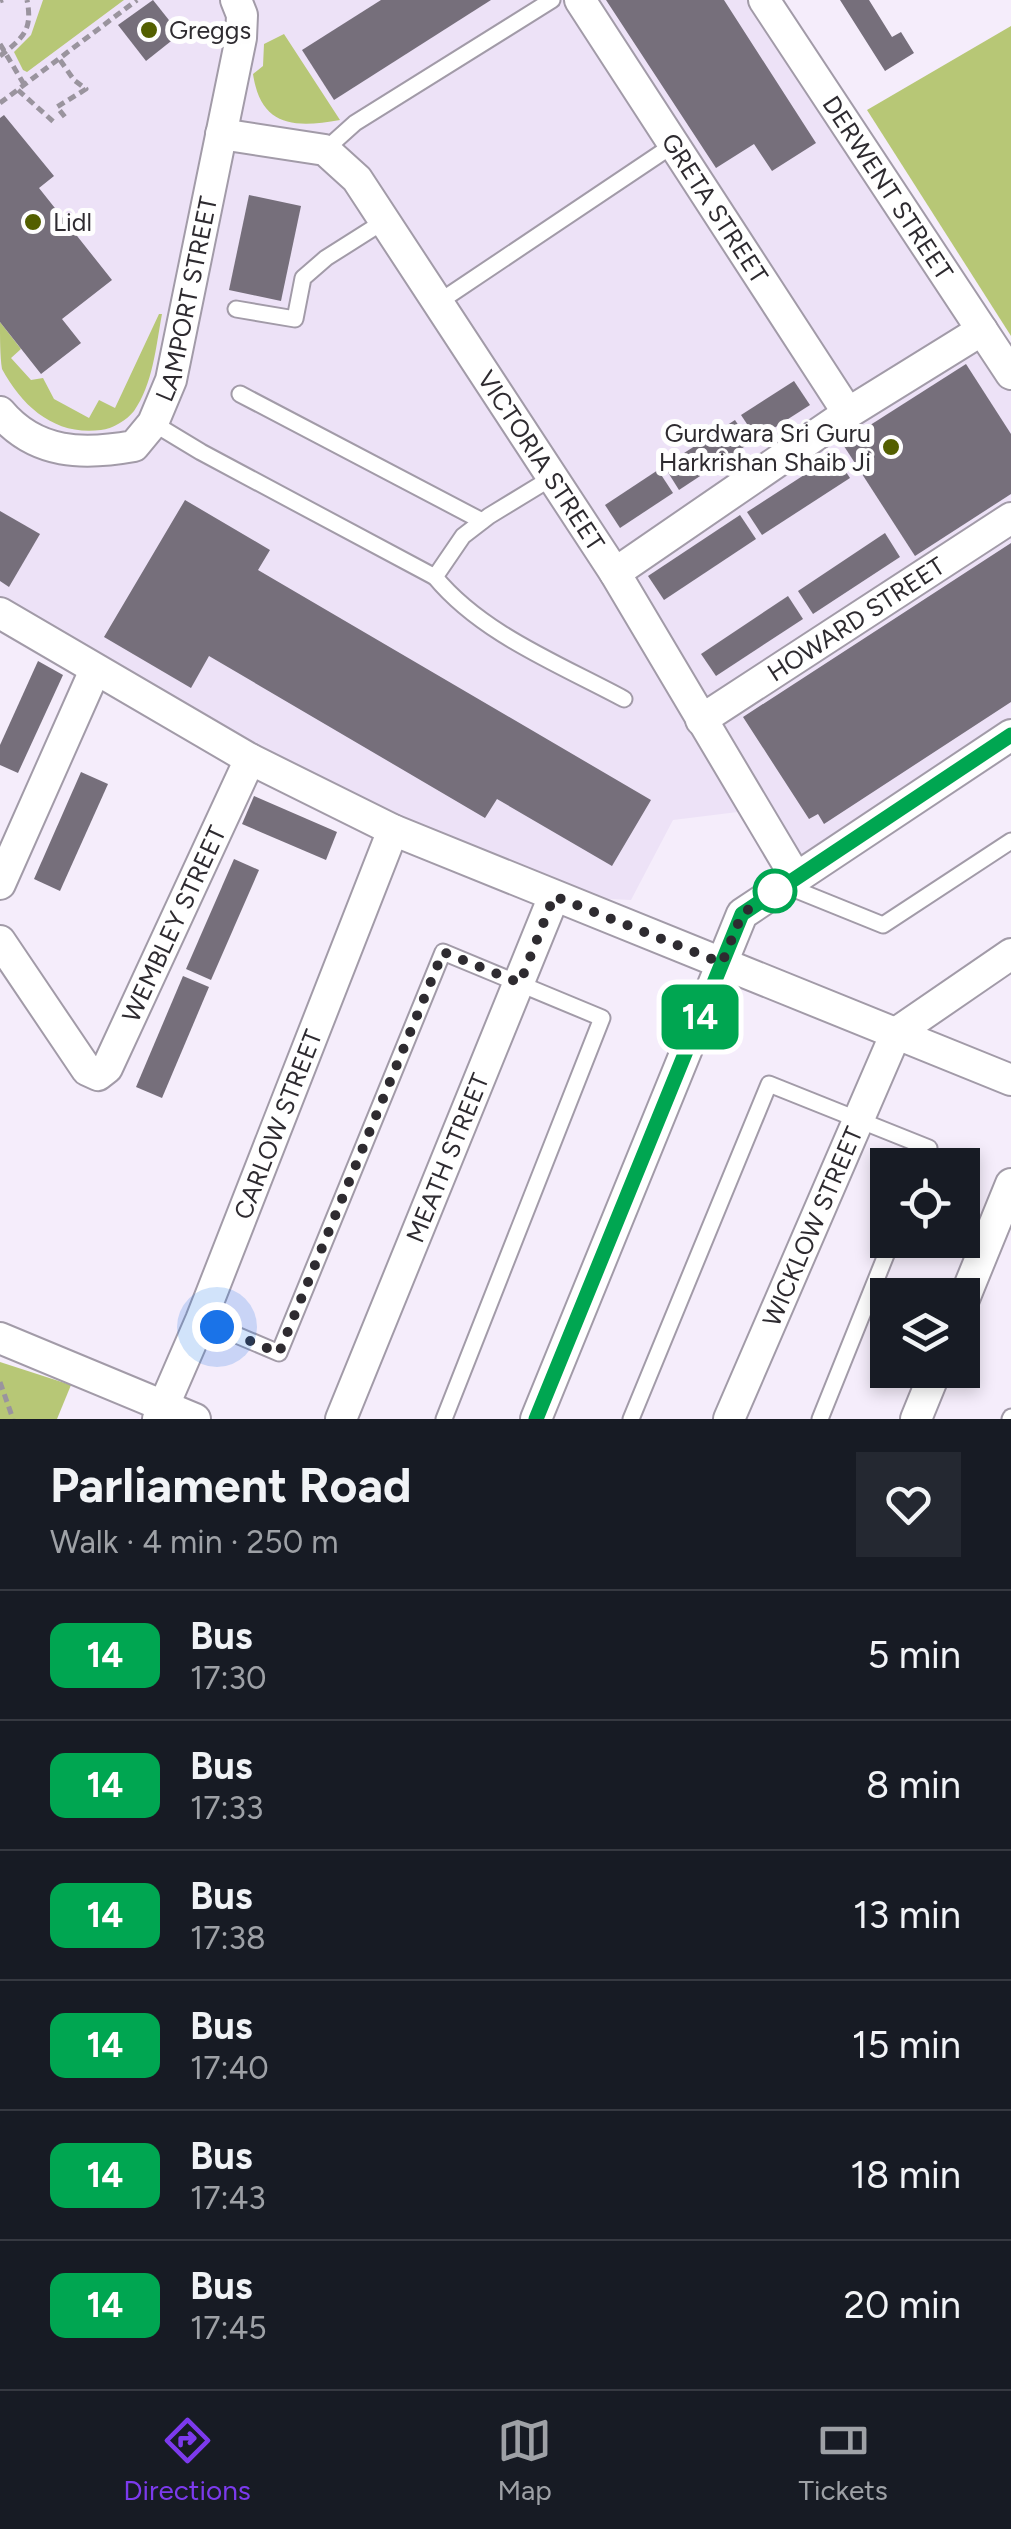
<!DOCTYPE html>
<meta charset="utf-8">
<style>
body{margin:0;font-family:Figtree,sans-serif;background:#242831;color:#f1f3f6;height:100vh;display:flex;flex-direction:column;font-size:38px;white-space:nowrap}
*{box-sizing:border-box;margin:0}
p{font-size:32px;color:#9ea1a6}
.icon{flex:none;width:55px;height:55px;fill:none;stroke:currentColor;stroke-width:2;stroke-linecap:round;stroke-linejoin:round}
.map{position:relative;height:1419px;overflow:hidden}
.drawer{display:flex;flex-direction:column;background:#171b24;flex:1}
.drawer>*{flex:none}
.badge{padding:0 20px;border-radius:15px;font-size:35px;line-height:65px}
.buttons{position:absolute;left:870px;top:1148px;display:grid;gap:20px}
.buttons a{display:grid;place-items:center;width:110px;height:110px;border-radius:0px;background:#171b24;box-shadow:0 5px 15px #0003;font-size:50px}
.you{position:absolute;width:50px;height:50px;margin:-25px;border:8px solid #fff;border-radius:50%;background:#1a73e8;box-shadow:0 0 0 15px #1a73e833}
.map>.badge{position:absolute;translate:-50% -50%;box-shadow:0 0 0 5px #fff}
.round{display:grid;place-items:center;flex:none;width:105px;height:105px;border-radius:0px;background:#242831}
.head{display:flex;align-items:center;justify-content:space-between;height:170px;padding:0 50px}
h1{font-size:48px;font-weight:700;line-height:75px}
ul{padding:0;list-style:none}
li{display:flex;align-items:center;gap:30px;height:130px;padding:0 50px;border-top:2px solid #363941}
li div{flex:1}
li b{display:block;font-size:38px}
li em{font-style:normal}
li .badge{min-width:110px;font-weight:700;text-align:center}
.menu{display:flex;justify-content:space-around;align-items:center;height:140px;border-top:2px solid #363941;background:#171b24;font-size:28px;color:#9ea1a6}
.menu a{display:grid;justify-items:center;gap:5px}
.menu .current{color:#7c3aed}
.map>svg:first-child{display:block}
.built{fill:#ede2f7}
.green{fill:#b7c776}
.building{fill:#766f7b}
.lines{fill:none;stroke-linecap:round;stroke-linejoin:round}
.lane-casing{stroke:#a29ba8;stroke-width:19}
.street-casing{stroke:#a29ba8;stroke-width:34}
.path{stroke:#9a949e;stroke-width:5;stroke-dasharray:8 5;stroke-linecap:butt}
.lane{stroke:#fff;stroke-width:15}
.street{stroke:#fff;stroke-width:30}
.line-casing{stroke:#fff;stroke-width:22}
.line{stroke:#00a651;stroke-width:15}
.walk{stroke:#2e2b30;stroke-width:10;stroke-dasharray:0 18}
.poi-dot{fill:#535f00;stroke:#fefefe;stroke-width:4}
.stop-dot{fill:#fff;stroke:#00a651;stroke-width:5}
.labels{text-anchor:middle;stroke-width:10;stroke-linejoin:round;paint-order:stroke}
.poi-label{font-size:25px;fill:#2e2b30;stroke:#fefefe;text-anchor:start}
.street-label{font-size:25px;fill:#2e2b30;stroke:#fefefe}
</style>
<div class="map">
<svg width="1011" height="1419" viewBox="0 0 1011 1419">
<rect width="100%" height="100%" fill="#f5edfb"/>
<polygon class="built" points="0,0 770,0 1011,372 1011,735 795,876 754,810 673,820 631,900 554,896 393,830 0,613"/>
<g class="green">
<polygon points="43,0 124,0 27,72 23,70 14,52 31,35"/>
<polygon points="1011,26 1011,336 867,110"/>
<path d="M284 34 340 120C294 128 261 127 253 74L263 66 264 44Z"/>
<path d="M159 314H162C156 346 153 384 134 411 127 420 112 429 101 430 56 436 23 408 2 369 0 357 0 336 0 322L21 349 11 358 31 380 43 378 54 399 89 418 99 400 115 408Z"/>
<polygon points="0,1362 71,1385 57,1419 0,1419"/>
</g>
<g class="building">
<polygon points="153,0 180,34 146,61 118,25"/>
<polygon points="381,0 491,0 334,100 302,50"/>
<polygon points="606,0 724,0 816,143 772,171 754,144 716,168"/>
<polygon points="840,0 869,0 892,37 901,32 914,53 885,71"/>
<polygon points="4,115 54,176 39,188 112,280 62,319 81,343 41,374 0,322 0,118"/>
<polygon points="249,195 301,206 281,301 229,290"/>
<polygon points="966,364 1011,434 1011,494 915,556 842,443"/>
<polygon points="794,381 810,405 757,439 741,415"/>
<polygon points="735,420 750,443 679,490 664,466"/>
<polygon points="835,455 850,478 762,535 747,512"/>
<polygon points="658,470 673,493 620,528 605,505"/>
<polygon points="185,500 270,550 258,570 651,800 612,866 497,799 485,818 209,656 191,688 104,637"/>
<polygon points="0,511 40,534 9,587 0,581"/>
<polygon points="740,515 756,539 664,600 648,576"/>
<polygon points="885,533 900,557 813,614 798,591"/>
<polygon points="1011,543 1011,702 824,824 818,814 809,819 743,717"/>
<polygon points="788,596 803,619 716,676 701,654"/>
<polygon points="38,661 63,675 18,773 0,765 0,745"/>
<polygon points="81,772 108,784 60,891 34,879"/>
<polygon points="254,796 337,832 326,860 242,824"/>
<polygon points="234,859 259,870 211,980 186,969"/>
<polygon points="183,976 209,987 162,1098 136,1087"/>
</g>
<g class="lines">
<g class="lane-casing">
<g id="lane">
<polyline points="325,150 355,123 552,0"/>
<polyline points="439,302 673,145"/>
<polyline points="236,309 295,319 303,278 326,258 386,220"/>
<polyline points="240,394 482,521"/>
<polyline points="153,423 201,452 435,577 463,536 489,516 553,477"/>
<path d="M435 577C482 634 559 664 624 699"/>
<polyline points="784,885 883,925 1011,841"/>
<polyline points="201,1320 279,1353 443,952 602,1018 444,1419"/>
<polyline points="631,1419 769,1084 929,1148 922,1165"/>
<polyline points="820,1419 892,1240"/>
<polyline points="1010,1419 1011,1417"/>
</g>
</g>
<g class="street-casing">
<g id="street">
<path id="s1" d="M580 0 848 413"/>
<path id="s2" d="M764 0 1011 374"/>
<path id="s3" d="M221 134 325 150 357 179 615 573 795 876"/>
<path id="s4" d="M0 412C36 455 84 455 134 446L153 423 171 380 241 38 242 15 236 0"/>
<polyline points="615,573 848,413 982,330"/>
<polyline points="0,613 250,759 393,830 1011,1080"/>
<path id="s5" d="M701 720 1011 518"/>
<polyline points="0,884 95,670"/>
<path id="s6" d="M0 941 87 1070 98 1075 107 1068 250 759"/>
<polyline points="962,1304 1011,1184"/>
<polyline points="0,1338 195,1419"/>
<path id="s7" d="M158 1419 201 1320 393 830"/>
<path id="s8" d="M341 1419 554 896"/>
<polyline points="536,1419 742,914 1011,735"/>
<path id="s9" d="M729 1419 896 1033 1011 954"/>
<polyline points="916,1419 936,1370"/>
</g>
</g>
<g class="path">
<polyline points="0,1 3,0"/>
<polyline points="0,44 25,86"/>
<path d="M0 56C23 38 33 30 27 0"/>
<polyline points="60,60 74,80 86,89 57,107 65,117"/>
<polyline points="18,90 56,124"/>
<polyline points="0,103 137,0"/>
<polyline points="0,1382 13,1419"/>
</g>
<use href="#lane" class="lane"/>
<use href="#street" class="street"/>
</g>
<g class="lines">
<g class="line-casing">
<polyline id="line" points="536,1419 742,914 1011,735"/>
</g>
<use href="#line" class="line"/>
<polyline class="walk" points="217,1327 279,1353 443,952 520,983 554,896 722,963 742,914 784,884 775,891"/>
</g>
<g class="poi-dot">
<circle cx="149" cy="30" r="10"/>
<circle cx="33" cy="222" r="10"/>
<circle cx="891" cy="447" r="10"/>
</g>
<circle class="stop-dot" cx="775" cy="891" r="20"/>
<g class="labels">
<g class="poi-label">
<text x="169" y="39">Greggs</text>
<text x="53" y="231">Lidl</text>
<text x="871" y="442" text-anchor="end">Gurdwara Sri Guru<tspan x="871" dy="29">Harkrishan Shaib Ji</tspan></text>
</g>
<g class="street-label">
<text dy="9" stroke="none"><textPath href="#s2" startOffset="225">DERWENT STREET</textPath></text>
<text dy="9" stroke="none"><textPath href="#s1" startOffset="248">GRETA STREET</textPath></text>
<text dy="9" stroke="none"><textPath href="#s4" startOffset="305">LAMPORT STREET</textPath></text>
<text dy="9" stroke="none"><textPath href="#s3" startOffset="485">VICTORIA STREET</textPath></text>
<text dy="9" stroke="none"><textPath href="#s5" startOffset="185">HOWARD STREET</textPath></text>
<text dy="9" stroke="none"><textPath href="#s6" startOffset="338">WEMBLEY STREET</textPath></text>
<text dy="9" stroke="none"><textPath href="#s7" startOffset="318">CARLOW STREET</textPath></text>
<text dy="9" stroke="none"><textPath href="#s8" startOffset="282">MEATH STREET</textPath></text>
<text dy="9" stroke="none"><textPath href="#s9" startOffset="210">WICKLOW STREET</textPath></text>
</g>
</g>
</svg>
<div class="buttons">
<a><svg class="icon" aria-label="locate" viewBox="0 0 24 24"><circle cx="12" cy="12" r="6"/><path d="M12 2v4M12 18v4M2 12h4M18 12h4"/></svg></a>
<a><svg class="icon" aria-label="layers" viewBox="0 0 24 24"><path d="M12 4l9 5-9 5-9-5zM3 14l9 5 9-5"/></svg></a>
</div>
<div class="you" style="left:217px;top:1327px"></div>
<b class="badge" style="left:700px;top:1017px;background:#00a651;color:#fff">14</b>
</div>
<section class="drawer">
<div class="head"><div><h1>Parliament Road</h1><p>Walk · 4 min · 250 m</p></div><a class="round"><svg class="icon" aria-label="heart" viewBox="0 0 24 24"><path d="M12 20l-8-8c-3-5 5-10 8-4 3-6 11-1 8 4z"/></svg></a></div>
<ul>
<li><span class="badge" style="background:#00a651;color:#fff">14</span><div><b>Bus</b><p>17:30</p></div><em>5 min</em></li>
<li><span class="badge" style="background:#00a651;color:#fff">14</span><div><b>Bus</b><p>17:33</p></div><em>8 min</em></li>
<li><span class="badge" style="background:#00a651;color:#fff">14</span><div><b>Bus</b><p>17:38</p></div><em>13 min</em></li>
<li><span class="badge" style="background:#00a651;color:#fff">14</span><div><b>Bus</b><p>17:40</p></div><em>15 min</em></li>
<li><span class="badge" style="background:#00a651;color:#fff">14</span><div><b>Bus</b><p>17:43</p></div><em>18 min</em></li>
<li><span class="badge" style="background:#00a651;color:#fff">14</span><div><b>Bus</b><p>17:45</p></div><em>20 min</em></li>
</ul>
</section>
<nav class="menu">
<a class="current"><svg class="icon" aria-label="directions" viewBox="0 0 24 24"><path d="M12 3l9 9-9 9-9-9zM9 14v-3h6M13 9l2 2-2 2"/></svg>Directions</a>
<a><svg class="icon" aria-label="map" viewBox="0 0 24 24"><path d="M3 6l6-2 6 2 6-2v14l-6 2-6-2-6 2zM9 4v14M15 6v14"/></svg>Map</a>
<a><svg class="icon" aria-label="tickets" viewBox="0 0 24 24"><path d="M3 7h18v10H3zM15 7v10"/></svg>Tickets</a>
</nav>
